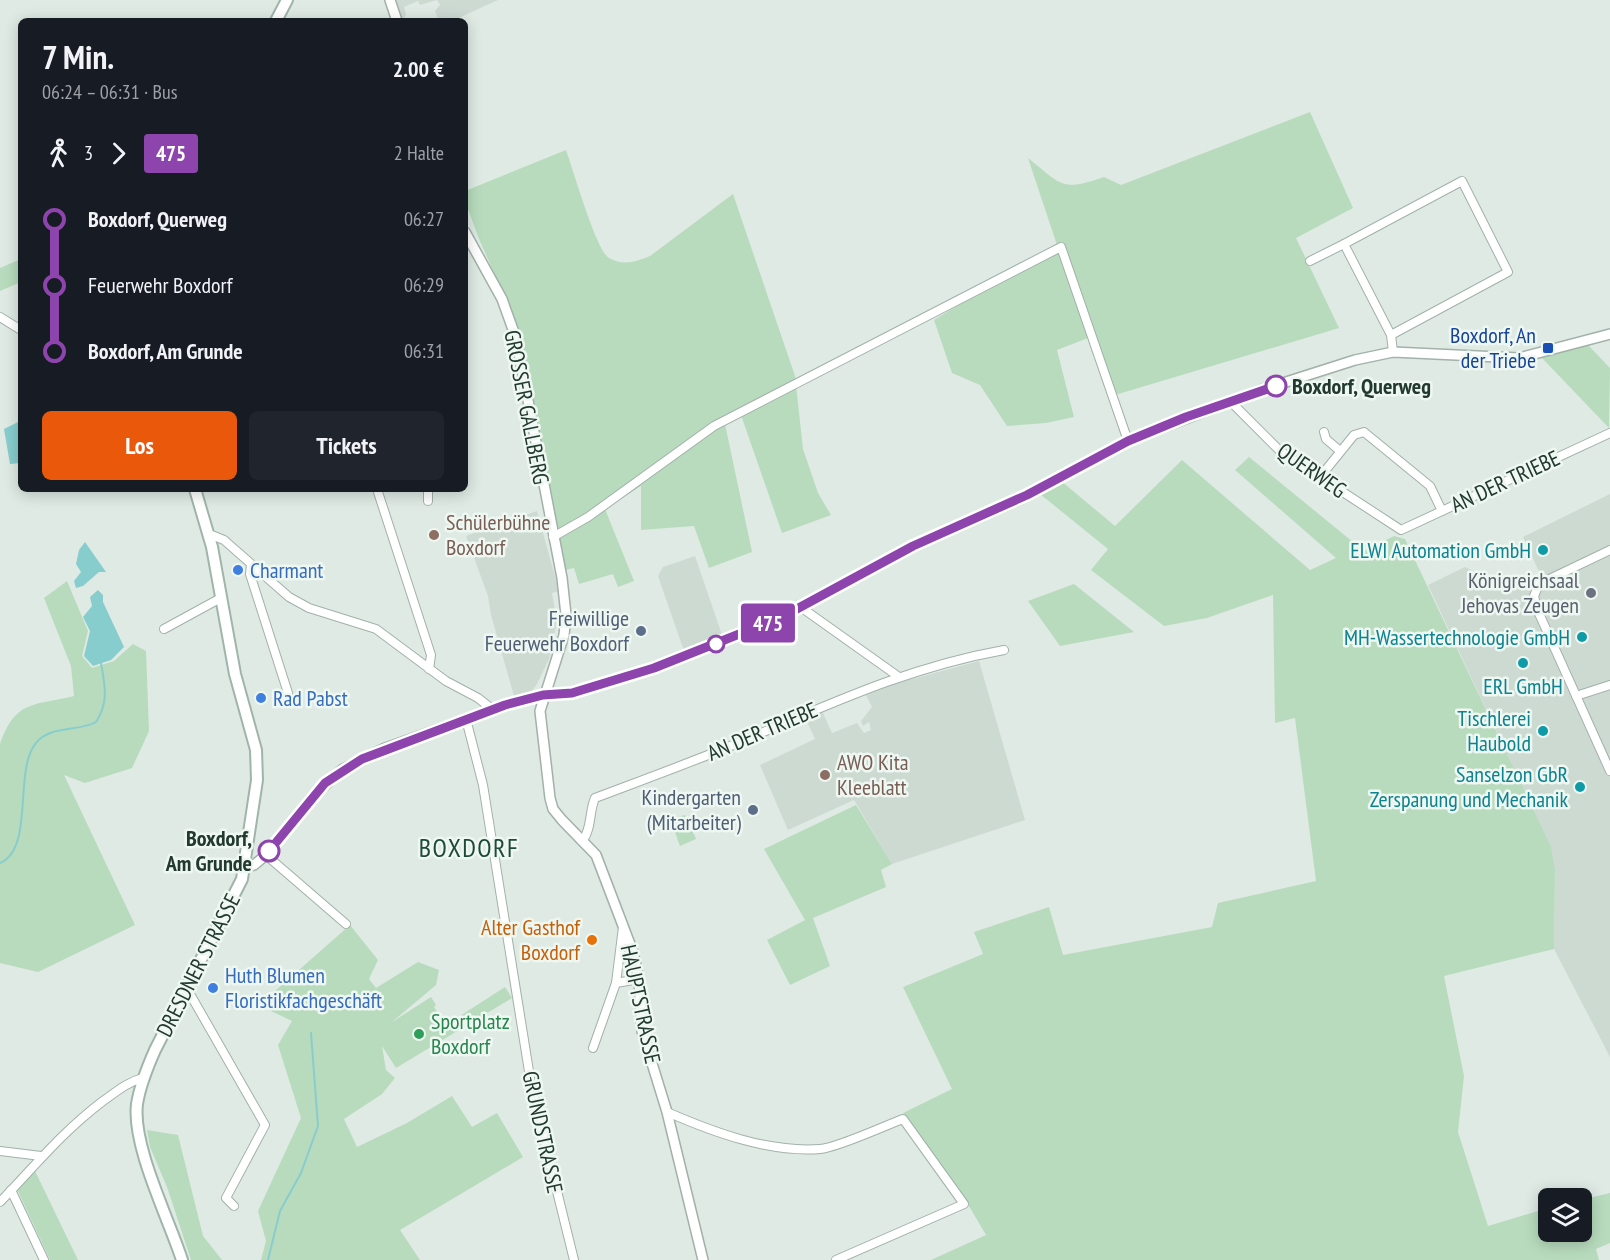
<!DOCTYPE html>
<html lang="de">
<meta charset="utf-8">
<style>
body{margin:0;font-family:"PT Sans Narrow",sans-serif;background:#20242c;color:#f1f3f6;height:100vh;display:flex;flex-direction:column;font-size:22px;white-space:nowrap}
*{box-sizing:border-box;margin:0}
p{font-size:20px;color:#9ea1a6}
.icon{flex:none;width:33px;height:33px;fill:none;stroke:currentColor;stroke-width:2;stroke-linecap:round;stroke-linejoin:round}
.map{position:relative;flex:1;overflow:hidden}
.sheet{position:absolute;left:18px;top:18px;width:450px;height:474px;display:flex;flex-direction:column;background:#171b24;border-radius:9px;box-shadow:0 3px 15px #0003}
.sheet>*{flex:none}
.badge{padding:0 12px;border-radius:4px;font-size:21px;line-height:39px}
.buttons{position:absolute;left:1538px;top:1188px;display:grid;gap:12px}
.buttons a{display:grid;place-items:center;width:54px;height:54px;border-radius:9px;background:#171b24;box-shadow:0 3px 15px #0003;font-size:30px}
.map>.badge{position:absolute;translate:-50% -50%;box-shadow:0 0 0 3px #fff}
.legs{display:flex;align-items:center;gap:9px;height:66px;padding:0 24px;font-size:20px}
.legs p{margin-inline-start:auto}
.head{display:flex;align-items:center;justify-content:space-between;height:102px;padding:0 24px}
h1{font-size:33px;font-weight:700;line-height:45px}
.primary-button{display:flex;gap:12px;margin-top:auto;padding:12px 24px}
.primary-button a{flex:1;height:69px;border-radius:9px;background:#ea580c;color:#fff;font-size:24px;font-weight:700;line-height:69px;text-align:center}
.primary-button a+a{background:#20242c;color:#f1f3f6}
ul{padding:0 24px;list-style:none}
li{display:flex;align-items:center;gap:21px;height:66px;font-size:22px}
li i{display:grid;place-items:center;width:9px;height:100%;margin:0 8px;background:currentColor}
li i::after{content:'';width:15px;height:15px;margin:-8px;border:4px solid;border-radius:50%;background:#171b24}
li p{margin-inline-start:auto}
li:first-child i{background:linear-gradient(#0000 50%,currentColor 0)}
li:last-child i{background:linear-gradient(currentColor 50%,#0000 0)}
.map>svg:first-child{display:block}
.built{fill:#cddad2}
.green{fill:#b8dbbd}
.water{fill:#88cdce}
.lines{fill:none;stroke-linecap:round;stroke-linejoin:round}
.stream{stroke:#88cdce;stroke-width:2}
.minor-casing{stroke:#a2b1aa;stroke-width:10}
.tertiary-casing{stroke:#a2b1aa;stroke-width:12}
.secondary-casing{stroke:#9fb5aa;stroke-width:14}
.minor{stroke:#fff;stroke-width:8}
.tertiary{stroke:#fff;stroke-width:9}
.secondary{stroke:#fff;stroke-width:10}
.line-1-casing{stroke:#fff;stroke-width:14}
.line-1{stroke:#8e44ad;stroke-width:9}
.transit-dot{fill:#1a4fb4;stroke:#eff7f2;stroke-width:2}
.stop-1-dot{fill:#fff;stroke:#8e44ad;stroke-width:3}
.education-dot{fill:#8d6e63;stroke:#eff7f2;stroke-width:2}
.culture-dot{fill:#0f9aa8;stroke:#eff7f2;stroke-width:2}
.shop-dot{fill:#3f7fe0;stroke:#eff7f2;stroke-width:2}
.worship-dot{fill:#6b7280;stroke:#eff7f2;stroke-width:2}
.service-dot{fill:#5c6f8a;stroke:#eff7f2;stroke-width:2}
.food-dot{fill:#e8710a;stroke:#eff7f2;stroke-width:2}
.leisure-dot{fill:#2e9e5b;stroke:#eff7f2;stroke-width:2}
.labels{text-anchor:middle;stroke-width:5;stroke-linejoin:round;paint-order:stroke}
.transit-label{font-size:22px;fill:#164399;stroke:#eff7f2;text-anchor:end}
.stop-label{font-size:22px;font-weight:bold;fill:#21392f;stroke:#eff7f2;text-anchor:start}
.street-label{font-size:22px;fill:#21392f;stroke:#eff7f2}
.education-label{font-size:22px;fill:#785e54;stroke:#eff7f2;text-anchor:start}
.culture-label{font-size:22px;fill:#0d838f;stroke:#eff7f2;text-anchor:end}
.shop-label{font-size:22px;fill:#366cbe;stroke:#eff7f2;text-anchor:start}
.worship-label{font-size:22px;fill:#5b616d;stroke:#eff7f2;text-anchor:end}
.service-label{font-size:22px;fill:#4e5e75;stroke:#eff7f2;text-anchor:end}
.food-label{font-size:22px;fill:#c56008;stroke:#eff7f2;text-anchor:end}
.leisure-label{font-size:22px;fill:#27864d;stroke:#eff7f2;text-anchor:start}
.quarter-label{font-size:26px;letter-spacing:1.5px;fill:#1e4b39;stroke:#eff7f2}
</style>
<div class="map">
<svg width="1610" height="1260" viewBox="0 0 1610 1260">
<rect width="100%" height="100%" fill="#dfeae4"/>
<g class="built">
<polygon points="394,0 498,0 452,21 439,21 435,11 440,5 437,0 420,5 418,1 404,7 406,15 402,21"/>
<polygon points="1610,494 1610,1057 1554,949 1555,870 1506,752 1428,585 1465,567 1505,586 1542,578 1523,537"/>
<polygon points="537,511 559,591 552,593 557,621 549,659 537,684 532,691 514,696 491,615 488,596 466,536"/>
<polygon points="695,556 722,635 684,651 658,576 663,567"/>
<polygon points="979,661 1025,820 892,864 854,800 788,830 760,765 815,739 805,717 822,711 832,733 857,723 864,733 871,730 869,722 863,726 861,721 872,707 866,695 897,683"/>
</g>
<g class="green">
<path d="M1310 112 1353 208 1296 238 1339 328 1115 395 1088 338 1057 350 1074 417 1046 423 1007 426 980 385 952 373 934 320 1057 245 1028 158C1062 185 1061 192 1104 177L1121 185Z"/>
<path d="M566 150C573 169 596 250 609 258 623 266 636 262 650 256L733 194 795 376 803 449 818 493 831 515 782 533 741 415 725 424 752 552 709 568 694 526 641 530V486L605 509 634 581 618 587 613 574 579 584 574 568 565 570 557 539 598 513 556 533 514 318 479 239 465 201V191Z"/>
<polygon points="21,259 21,282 0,291 0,268"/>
<polygon points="1588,345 1610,368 1609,428 1542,358"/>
<polygon points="1249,457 1364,551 1394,536 1405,539 1551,847 1555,870 1554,949 1444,976 1464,1076 1458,1132 1488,1226 1548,1208 1548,1232 1581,1232 1581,1200 1610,1193 1610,1243 1596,1249 1599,1260 931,1260 986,1235 966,1201 903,1113 952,1089 903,987 983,954 974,932 1049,907 1063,955 1212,927 1218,903 1316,881 1295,718 1275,723 1273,595 1207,618 1164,626 1091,570 1108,549 1040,494 1061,481 1115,526 1182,460 1310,570 1336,558 1235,470"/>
<path d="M67 581 88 631 82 656 92 668 114 661 133 644 146 651 149 731 132 768 85 783 64 775 135 925 38 972 0 963V744C16 699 34 706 74 696L71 666 44 598Z"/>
<polygon points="1074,584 1134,632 1060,646 1028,601"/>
<polygon points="856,805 892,864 881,870 886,887 813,918 830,966 790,985 767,940 805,920 764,849"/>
<polygon points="685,815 696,839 680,846 670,819"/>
<polygon points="350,925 378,960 369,979 376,988 418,962 439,970 436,985 392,1022 431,997 436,1005 434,1007 446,1025 505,987 512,998 396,1068 382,1046 386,1070 395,1078 382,1094 344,1119 357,1147 407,1123 452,1096 472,1127 497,1113 523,1157 400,1230 420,1260 261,1260 266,1241 258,1211 301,1118 278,1045 292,1021 269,1010 275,991"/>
<polygon points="147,1130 178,1135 203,1236 222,1260 191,1260 167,1187 150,1147"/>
<polygon points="35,1171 78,1260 50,1260 17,1189"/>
</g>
<g class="water">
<polygon points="20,421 21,463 10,464 4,429"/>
<polygon points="85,542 106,572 99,572 83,586 76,588 74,581 81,572 76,564 79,550"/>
<polygon points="98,590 103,595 103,602 124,647 111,660 93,666 84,656 90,631 83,617 92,606 90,597"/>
</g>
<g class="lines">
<g class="stream">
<path d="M0 863C35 848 13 770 36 743 50 725 79 732 96 722 109 702 105 686 101 663"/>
<polyline points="268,1260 280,1211 301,1173 318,1126 311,1033"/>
</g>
<g class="minor-casing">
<g id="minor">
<polyline points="1310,261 1344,244"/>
<polyline points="0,317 21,330"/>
<polyline points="1391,335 1508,272 1462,181 1344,244 1391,335 1393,352"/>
<polyline points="1230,401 1280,451 1401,530 1610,433"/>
<polyline points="1324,432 1326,439 1340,451"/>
<polyline points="1320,477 1354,435 1364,432 1430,486 1442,511"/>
<polyline points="377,489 431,655 429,669"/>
<polyline points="428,501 428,489"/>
<polyline points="209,534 224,540 289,597 309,608 376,629 446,681 478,698 492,709"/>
<polyline points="553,537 588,517 714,426 1061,247 1128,441"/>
<polyline points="1610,550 1539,584 1534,596 1537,609 1610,771"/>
<polyline points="251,565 250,574 288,693"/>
<polyline points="802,608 899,677"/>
<polyline points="164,629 219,599"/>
<polyline points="1576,696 1610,685"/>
<polyline points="466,719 483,785 532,1090 574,1260"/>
<path d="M583 840C592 828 589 811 595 798 640 781 684 765 728 747 822 708 903 668 1004 650"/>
<polyline points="266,855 346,924"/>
<polyline points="623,927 616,983 639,979"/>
<polyline points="186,987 265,1125 226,1198 234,1206"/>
<polyline points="593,1048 616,983"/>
<path d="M667 1112C713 1132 769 1153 820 1149 837 1148 884 1126 903 1119L964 1204 836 1260"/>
<polyline points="0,1151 41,1156"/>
<polyline points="11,1190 44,1260"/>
<path d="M0 1202C36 1165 61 1133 103 1101 116 1092 127 1082 143 1078"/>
</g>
</g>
<g class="tertiary-casing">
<g id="tertiary">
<polyline points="390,0 397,21"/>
<polyline points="465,232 502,299 516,338 562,578 566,615 564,635 540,711 550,798 553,809 562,820 596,855 633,952 639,979 642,1031 667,1112 703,1260"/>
<polyline points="244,868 254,865 266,855 313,796 343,769 383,749 518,701 543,695 571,693 654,668 782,617 913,547 1027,496 1128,441 1261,390 1355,360 1393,352 1519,358 1610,334"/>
</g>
</g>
<g class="secondary-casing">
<g id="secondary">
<polyline points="276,21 287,0"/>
<path d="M182 1260C168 1217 132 1146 137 1104 140 1085 147 1068 155 1050L242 879 257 780 256 750 235 674 212 547 195 489"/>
</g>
</g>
<use href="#minor" class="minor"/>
<use href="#tertiary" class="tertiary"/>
<use href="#secondary" class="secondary"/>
</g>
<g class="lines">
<g class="line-1-casing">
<polyline id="line-1" points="269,851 325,783 362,759 505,705 543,695 572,693 654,668 782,617 913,546 1027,495 1128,441 1186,417 1276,386"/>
</g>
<use href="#line-1" class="line-1"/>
</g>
<rect class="transit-dot" x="1542" y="342" width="12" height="12" rx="3"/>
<g class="stop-1-dot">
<circle cx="1276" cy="386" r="10"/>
<circle cx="716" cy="644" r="8"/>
<circle cx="269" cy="851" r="10"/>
</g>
<g class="education-dot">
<circle cx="434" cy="535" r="6"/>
<circle cx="825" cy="775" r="6"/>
</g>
<g class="culture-dot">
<circle cx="1543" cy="550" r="6"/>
<circle cx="1582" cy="637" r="6"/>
<circle cx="1523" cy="663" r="6"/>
<circle cx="1543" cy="731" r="6"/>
<circle cx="1580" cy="787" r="6"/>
</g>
<g class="shop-dot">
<circle cx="238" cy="570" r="6"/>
<circle cx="261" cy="698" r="6"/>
<circle cx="213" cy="988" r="6"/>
</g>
<circle class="worship-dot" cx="1591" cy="593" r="6"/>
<g class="service-dot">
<circle cx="641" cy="631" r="6"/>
<circle cx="753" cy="810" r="6"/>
</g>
<circle class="food-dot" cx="592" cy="940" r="6"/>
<circle class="leisure-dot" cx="419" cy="1034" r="6"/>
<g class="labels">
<g class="transit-label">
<text x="1536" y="343">Boxdorf, An<tspan x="1536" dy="25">der Triebe</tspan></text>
</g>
<g class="stop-label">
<text x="1292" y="394">Boxdorf, Querweg</text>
<text x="252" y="846" text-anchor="end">Boxdorf,<tspan x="252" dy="25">Am Grunde</tspan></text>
</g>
<g class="street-label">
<text transform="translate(527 407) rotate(79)" y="8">GROSSER GALLBERG</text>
<text transform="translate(1312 470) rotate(35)" y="8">QUERWEG</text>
<text transform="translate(1505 481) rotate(-25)" y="8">AN DER TRIEBE</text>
<text transform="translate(762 731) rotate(-23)" y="8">AN DER TRIEBE</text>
<text transform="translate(198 965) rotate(-63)" y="8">DRESDNER STRASSE</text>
<text transform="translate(641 1004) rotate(78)" y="8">HAUPTSTRASSE</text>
<text transform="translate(543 1132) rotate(78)" y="8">GRUNDSTRASSE</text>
</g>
<g class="education-label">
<text x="446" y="530">Schülerbühne<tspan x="446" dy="25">Boxdorf</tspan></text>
<text x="837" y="770">AWO Kita<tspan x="837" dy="25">Kleeblatt</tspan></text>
</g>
<g class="culture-label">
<text x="1531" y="558">ELWI Automation GmbH</text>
<text x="1570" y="645">MH-Wassertechnologie GmbH</text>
<text x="1523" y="694" text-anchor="middle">ERL GmbH</text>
<text x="1531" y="726">Tischlerei<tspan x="1531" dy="25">Haubold</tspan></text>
<text x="1568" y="782">Sanselzon GbR<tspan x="1568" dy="25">Zerspanung und Mechanik</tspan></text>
</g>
<g class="shop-label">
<text x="250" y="578">Charmant</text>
<text x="273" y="706">Rad Pabst</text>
<text x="225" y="983">Huth Blumen<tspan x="225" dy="25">Floristikfachgeschäft</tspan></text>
</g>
<g class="worship-label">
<text x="1579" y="588">Königreichsaal<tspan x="1579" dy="25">Jehovas Zeugen</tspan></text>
</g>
<g class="service-label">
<text x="629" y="626">Freiwillige<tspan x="629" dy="25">Feuerwehr Boxdorf</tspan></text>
<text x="741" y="805">Kindergarten<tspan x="741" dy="25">(Mitarbeiter)</tspan></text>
</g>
<g class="food-label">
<text x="580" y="935">Alter Gasthof<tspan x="580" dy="25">Boxdorf</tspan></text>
</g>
<g class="leisure-label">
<text x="431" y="1029">Sportplatz<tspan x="431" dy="25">Boxdorf</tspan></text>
</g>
<g class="quarter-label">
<text x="469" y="857">BOXDORF</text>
</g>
</g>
</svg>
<div class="buttons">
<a><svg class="icon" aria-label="layers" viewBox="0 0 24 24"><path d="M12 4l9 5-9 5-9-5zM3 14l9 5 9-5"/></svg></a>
</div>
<b class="badge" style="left:768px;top:623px;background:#8e44ad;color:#fff">475</b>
<section class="sheet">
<div class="head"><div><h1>7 Min.</h1><p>06:24 – 06:31 · Bus</p></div><b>2.00 €</b></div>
<div class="legs"><svg class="icon" aria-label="walk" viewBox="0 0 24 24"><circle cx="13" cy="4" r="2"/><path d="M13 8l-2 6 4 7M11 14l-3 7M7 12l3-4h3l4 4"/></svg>3<svg class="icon" aria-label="forward" viewBox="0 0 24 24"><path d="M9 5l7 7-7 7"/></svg><b class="badge" style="background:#8e44ad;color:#fff">475</b><p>2 Halte</p></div>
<ul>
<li><i style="color:#8e44ad"></i><b>Boxdorf, Querweg</b><p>06:27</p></li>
<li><i style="color:#8e44ad"></i><span>Feuerwehr Boxdorf</span><p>06:29</p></li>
<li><i style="color:#8e44ad"></i><b>Boxdorf, Am Grunde</b><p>06:31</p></li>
</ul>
<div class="primary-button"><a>Los</a><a>Tickets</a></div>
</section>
</div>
